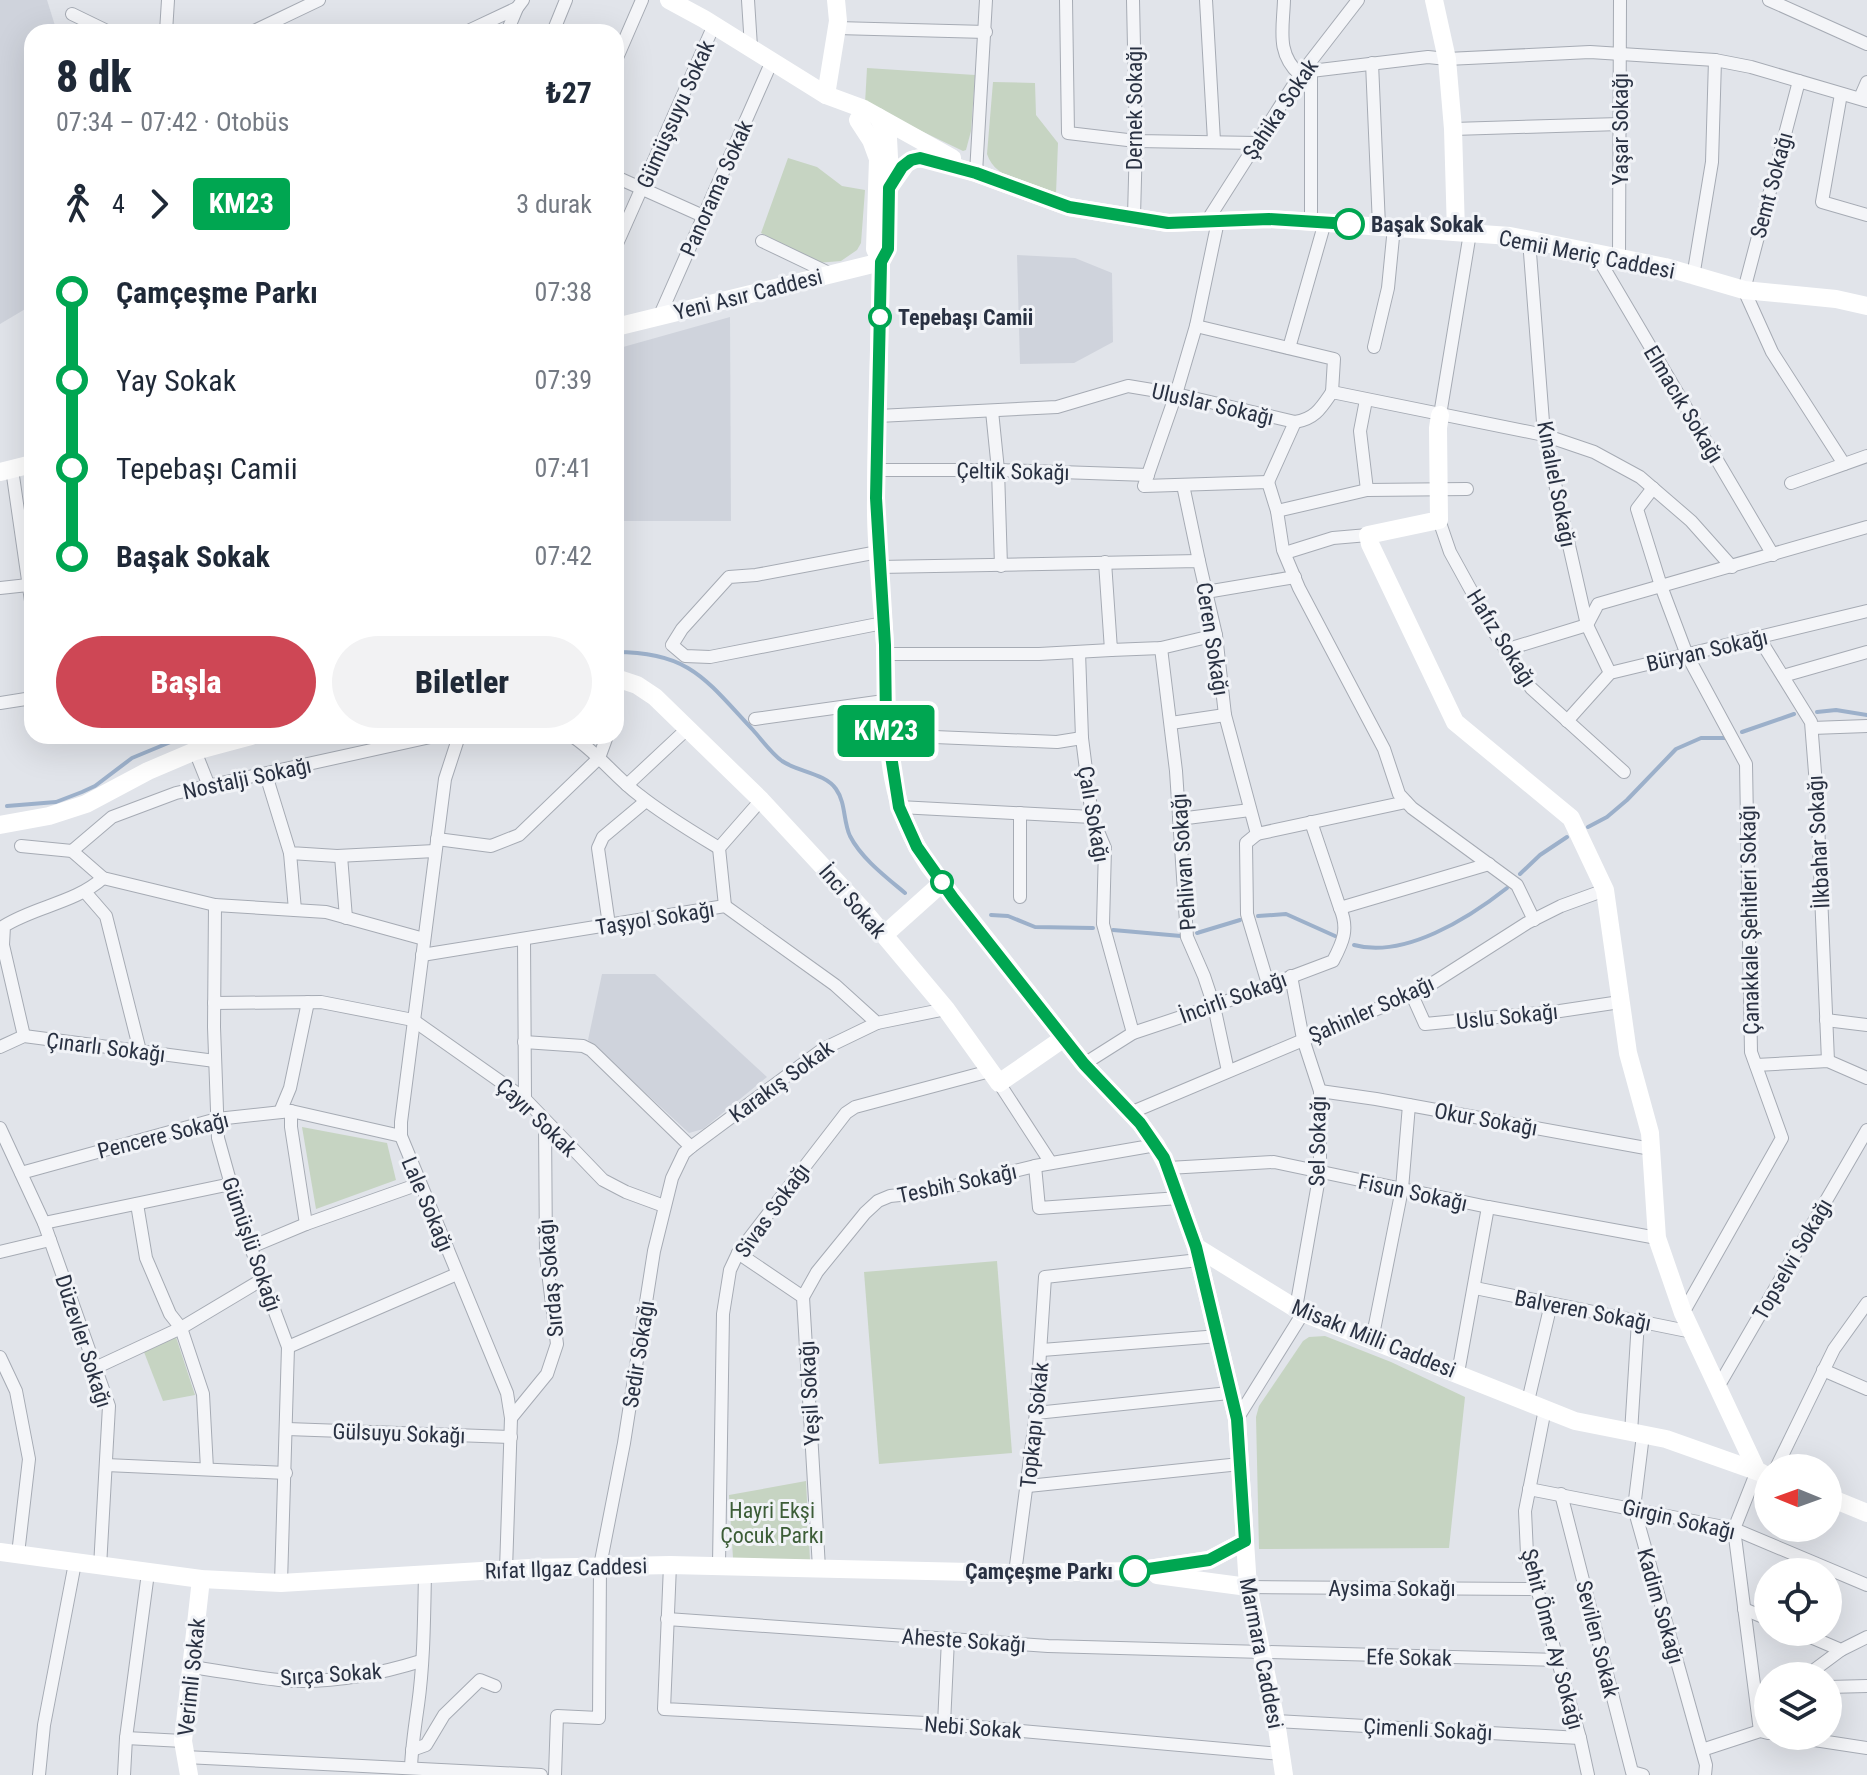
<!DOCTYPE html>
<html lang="tr">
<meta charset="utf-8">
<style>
body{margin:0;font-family:"Roboto Condensed",sans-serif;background:#f2f2f3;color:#1f2937;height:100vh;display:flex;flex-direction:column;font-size:30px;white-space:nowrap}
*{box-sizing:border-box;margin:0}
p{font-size:26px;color:#747a83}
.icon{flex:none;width:44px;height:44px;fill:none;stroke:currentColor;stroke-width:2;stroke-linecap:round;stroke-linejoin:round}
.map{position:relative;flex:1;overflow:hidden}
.drawer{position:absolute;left:24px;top:24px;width:600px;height:720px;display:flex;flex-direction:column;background:#fff;border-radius:24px;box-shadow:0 8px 32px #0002}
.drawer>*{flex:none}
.badge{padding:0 16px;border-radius:6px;font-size:28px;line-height:52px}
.needle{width:52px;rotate:271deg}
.tools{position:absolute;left:1754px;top:1454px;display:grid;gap:16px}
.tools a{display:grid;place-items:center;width:88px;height:88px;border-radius:50%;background:#fff;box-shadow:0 8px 32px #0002;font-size:40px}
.map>.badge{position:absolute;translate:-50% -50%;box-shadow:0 0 0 4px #fff}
.legs{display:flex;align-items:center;gap:12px;height:88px;padding:0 32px;font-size:26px}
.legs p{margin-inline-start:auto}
.summary{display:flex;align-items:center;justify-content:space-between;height:136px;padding:0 32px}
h1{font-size:44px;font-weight:800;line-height:60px}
.primary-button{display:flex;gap:16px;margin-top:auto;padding:16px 32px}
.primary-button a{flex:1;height:92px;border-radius:48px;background:#ce4755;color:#fff;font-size:32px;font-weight:800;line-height:92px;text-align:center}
.primary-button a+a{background:#f2f2f3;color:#1f2937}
ul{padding:0 32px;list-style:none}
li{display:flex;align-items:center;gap:28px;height:88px;font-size:30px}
li i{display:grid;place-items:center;width:12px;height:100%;margin:0 10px;background:currentColor}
li i::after{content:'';width:20px;height:20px;margin:-10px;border:6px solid;border-radius:50%;background:#fff}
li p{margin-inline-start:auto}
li:first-child i{background:linear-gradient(#0000 50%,currentColor 0)}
li:last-child i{background:linear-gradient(currentColor 50%,#0000 0)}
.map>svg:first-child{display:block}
.built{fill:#cfd3dc}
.green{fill:#c6d4c2}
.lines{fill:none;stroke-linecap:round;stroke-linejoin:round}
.stream{stroke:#9cb0ca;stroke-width:4}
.street-casing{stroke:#a6abb4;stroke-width:14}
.street{stroke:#f4f5f8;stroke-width:12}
.secondary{stroke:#fff;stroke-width:18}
.line-1-casing{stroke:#fff;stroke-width:18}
.line-1{stroke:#00a651;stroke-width:12}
.stop-1-dot{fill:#fff;stroke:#00a651;stroke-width:4}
.labels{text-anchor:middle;stroke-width:6;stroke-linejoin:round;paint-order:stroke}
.street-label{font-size:22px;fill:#293142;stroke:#f1f3f7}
.stop-label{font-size:22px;font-weight:bold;fill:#293142;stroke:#f1f3f7;text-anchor:start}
.park-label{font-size:22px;fill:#3c5d37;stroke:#f1f3f7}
</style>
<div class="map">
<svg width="1867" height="1775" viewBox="0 0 1867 1775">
<rect width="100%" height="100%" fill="#e1e4ea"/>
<g class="built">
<polygon points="0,0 47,0 57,32 32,32 32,305 0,324"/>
<polygon points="1017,255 1075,258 1112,273 1113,342 1074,363 1020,364"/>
<polygon points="730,317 731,521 616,521 616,349"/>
<polygon points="602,974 655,974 767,1077 703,1129 689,1133 588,1040"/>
</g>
<g class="green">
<polygon points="867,68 975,75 971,131 966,150 963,151 865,104"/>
<path d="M993 82 1035 83 1036 115 1058 143 1056 194C1033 185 995 180 987 154Z"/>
<polygon points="788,158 817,167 842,186 865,190 861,243 857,250 841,261 817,263 761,233"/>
<polygon points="302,1127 387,1143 396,1180 316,1209"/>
<polygon points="997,1261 1012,1453 879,1464 864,1272"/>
<polygon points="1325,1336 1391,1362 1465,1397 1449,1548 1259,1549 1256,1417 1259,1406 1303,1341 1309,1337"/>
<polygon points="176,1337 195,1395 163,1401 144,1352"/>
<polygon points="806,1481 810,1560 733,1558 729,1495"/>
</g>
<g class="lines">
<g class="stream">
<path d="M616 652C690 652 706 680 753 730 762 740 771 753 782 761 798 772 825 773 836 789 846 803 843 821 850 836 861 858 886 877 905 893"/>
<polyline points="1817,712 1836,710 1867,715"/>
<polyline points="1742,732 1794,714"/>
<polyline points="7,806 56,802 82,792 95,786 132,758 185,736"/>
<polyline points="1588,827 1607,817 1627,800 1676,749 1701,738 1726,738"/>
<polyline points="1520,874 1540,855 1567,837"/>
<polyline points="991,915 1008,916 1035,927 1093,928"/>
<polyline points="1258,916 1286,914 1335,936"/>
<polyline points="1113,930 1181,936"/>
<polyline points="1197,933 1240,920"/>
<path d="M1354 945C1404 959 1469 918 1507 888"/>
</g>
<g class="street-casing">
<g id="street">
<polyline points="748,0 751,47"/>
<polyline points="1066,0 1068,133 1136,141 1257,143"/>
<polyline points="1133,0 1136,141 1134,216"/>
<polyline points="1206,0 1214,141"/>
<path d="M1284 0C1283 30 1276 53 1300 75L1311 71 1428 57 1447 59 1590 52 1715 60 1751 67 1867 101"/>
<polyline points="1769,0 1867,44"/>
<polyline points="72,14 109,32"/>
<polyline points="837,28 986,32"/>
<polyline points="166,32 168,0"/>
<polyline points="252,32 319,0"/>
<polyline points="466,32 517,8"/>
<polyline points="507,32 517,8 523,0"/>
<polyline points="553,32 566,0"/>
<polyline points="616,60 642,0"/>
<polyline points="1372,63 1379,226"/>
<polyline points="1799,81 1744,290 1772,352 1844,464"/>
<polyline points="1841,94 1822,202 1867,215"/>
<polyline points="1860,98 1867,82"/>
<polyline points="1453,129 1620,124"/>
<polyline points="976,173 986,0"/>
<polyline points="616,177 703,216"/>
<polyline points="1207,221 1300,75 1358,0"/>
<polyline points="1218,221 1196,326 1176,394 1144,486 1268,482 1277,511"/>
<polyline points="1311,221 1311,71"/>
<polyline points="1529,240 1544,435 1587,625 1610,673"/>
<polyline points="762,241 831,274"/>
<polyline points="616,246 714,25"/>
<polyline points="1595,253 1773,555"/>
<polyline points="1619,258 1620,0"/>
<polyline points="1693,277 1712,162 1715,60"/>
<polyline points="660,315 772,61"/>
<polyline points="1196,326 1334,359 1332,392"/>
<polyline points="1374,347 1388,288 1394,227"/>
<polyline points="1289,348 1325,222"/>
<polyline points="1366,400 1360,431 1367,490"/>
<polyline points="992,411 998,470 1001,566"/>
<polyline points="1440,415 1470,233"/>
<path d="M878 416 1057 407 1128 386 1176 394 1295 422C1315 419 1321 408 1332 392L1544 435 1594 452 1640 477 1691 521 1732 567"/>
<polyline points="12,469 32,608"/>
<polyline points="877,470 998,470 1148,475"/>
<polyline points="1268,482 1295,422"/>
<polyline points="1791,483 1867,456"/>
<polyline points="1183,485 1199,561"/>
<polyline points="1653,488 1637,509 1661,586 1687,655 1746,764 1751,1052 1782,1138 1683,1313"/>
<polyline points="1467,489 1367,490 1277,511 1283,550 1299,588 1384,749 1399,794 1412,808 1517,885 1534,920"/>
<polyline points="1439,520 1450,552 1494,632 1531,688 1624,772"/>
<polyline points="878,552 756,575 729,577 682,629 672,645 685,656 710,657 883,623"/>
<polyline points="1285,553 1333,538 1368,535"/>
<polyline points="1105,562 1111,650 1161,648 1216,635"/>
<polyline points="879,567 1199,561 1216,635 1225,715 1257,834 1406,802"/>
<polyline points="0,588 28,585"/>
<polyline points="1206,592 1295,577"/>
<polyline points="1759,638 1811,722 1817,798 1828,1061"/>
<polyline points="1161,648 1176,771 1187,937 1204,976 1214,1006 1228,1071"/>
<polyline points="1505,650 1587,625 1598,604 1867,527"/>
<polyline points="1079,652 1082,738 1092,817 1105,848 1103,924 1133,1033"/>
<polyline points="885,654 1039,654 1111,650"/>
<polyline points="1783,676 1867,652"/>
<polyline points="0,703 32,698"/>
<polyline points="755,719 884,701"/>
<polyline points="1567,721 1610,673 1867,611"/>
<polyline points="1171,723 1225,715"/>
<polyline points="1812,728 1867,726"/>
<polyline points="887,735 1057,742 1082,738"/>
<polyline points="459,736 445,779 401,1122 401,1136 507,1393 511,1418 506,1570"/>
<path d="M572 736C597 752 615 777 639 795 664 815 691 831 719 848"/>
<polyline points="195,751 209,786"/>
<polyline points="266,775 290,853 337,856 435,851"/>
<polyline points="627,785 688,728"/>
<polyline points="899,807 1092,817"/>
<polyline points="1179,819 1250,810"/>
<polyline points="1311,822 1340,908 1489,864"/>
<polyline points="1257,834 1246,843 1247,914 1268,984"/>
<polyline points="437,839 491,846 519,835 599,758 607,736"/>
<polyline points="21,846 72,851 103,878 215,905 326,912 424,939"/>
<polyline points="72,851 112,817 176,793 435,736"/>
<polyline points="290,853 295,910"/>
<polyline points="341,856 346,918"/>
<polyline points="86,893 106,916 140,1051"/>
<polyline points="1020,897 1020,813"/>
<polyline points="215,905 214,1027 218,1138 242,1224 288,1347 281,1583"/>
<polyline points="725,906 719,848 761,800"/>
<polyline points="609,925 598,848 603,837 646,801"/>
<polyline points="524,939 525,1099"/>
<polyline points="422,955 725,906 835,985 877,1023 946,1009"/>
<polyline points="1291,976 1303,1039 1320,1091 1320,1172 1296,1308"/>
<polyline points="1412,995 1425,1024 1560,1011 1620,1002"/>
<polyline points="214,1003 321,1002 413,1020 525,1099 603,1180 626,1192 664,1206"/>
<polyline points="1826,1020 1867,1025"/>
<path d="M24 1036 3 945 4 926C36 906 75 903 103 878"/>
<polyline points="524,1042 583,1046 591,1050 691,1147"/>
<polyline points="0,1047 24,1036 215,1061"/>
<path d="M1084 1064 1133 1033 1214 1006 1333 961C1343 942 1349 929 1340 908"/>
<polyline points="1756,1065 1828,1061 1867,1078"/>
<polyline points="999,1083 1051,1163"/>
<polyline points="1320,1091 1376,1099 1651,1149"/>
<polyline points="291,1111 291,1127 306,1224"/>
<polyline points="280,1112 290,1088 308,1002"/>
<polyline points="1130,1113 1422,990 1527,923 1561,906 1605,890"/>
<polyline points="0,1128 44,1223 109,1406 100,1567"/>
<polyline points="1035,1166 1039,1208 1179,1198"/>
<polyline points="1168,1168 1274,1162 1488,1207 1657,1238"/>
<polyline points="21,1173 217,1119 291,1111 401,1136"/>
<polyline points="137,1204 146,1258 170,1314 181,1328 203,1394 207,1469"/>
<polyline points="44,1223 231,1184"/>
<polyline points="251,1247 306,1224 419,1184"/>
<polyline points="0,1252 50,1240"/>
<polyline points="738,1253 803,1297 819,1568"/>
<polyline points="1475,1288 1692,1332"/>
<polyline points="803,1297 817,1272 865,1213 878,1201 890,1196 929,1192 1035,1166 1156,1145"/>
<polyline points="1372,1340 1402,1189 1409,1105"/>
<polyline points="288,1347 457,1274"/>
<polyline points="1042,1350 1219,1336"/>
<polyline points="0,1357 16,1391 29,1459 18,1554"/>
<polyline points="95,1368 181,1328 263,1279"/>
<polyline points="1823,1370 1867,1389"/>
<polyline points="1458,1373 1488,1207"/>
<polyline points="1718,1387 1867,1130"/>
<polyline points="1528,1401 1551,1304"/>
<polyline points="1545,1409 1525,1511 1527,1554 1580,1738 1588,1775"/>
<polyline points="1036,1413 1229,1393"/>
<polyline points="511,1418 547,1374 557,1344 546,1256 545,1123"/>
<polyline points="1237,1419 1303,1313"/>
<polyline points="287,1429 511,1437"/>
<polyline points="1631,1433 1638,1321"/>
<polyline points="1643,1435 1634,1508 1706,1765 1705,1775"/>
<polyline points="106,1465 286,1473"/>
<polyline points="1776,1468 1834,1349 1867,1303"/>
<polyline points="1757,1471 1734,1529 1760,1731"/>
<polyline points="1028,1486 1240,1464"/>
<polyline points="1529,1489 1734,1529 1867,1585"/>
<polyline points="1561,1494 1632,1772 1643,1775"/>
<polyline points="719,1564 723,1314 730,1270 738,1253 846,1113 855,1107 990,1071"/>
<polyline points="670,1565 664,1709 944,1724 1281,1754"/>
<polyline points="1015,1573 1036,1413 1045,1277 1199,1260"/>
<polyline points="1248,1587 1536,1589"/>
<polyline points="1744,1609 1768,1619"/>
<polyline points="667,1619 1048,1646 1558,1660"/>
<polyline points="1799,1632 1841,1650 1867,1637"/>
<path d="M192 1667C221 1671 250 1677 279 1680 327 1684 376 1675 421 1661"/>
<polyline points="1806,1676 1841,1650"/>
<polyline points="1828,1687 1867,1686"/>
<polyline points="1276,1721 1580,1738"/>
<polyline points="944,1724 948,1639"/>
<polyline points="1788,1736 1867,1748"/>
<polyline points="126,1738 183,1741"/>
<polyline points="412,1750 426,1745 444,1715 480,1680 495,1686"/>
<polyline points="1702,1750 1760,1731 1768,1733"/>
<polyline points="185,1757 541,1775"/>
<path d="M411 1767C412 1745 415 1726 418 1705 424 1662 424 1618 425 1574"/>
<polyline points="39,1775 44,1725 75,1563"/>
<polyline points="124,1775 126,1738 148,1573"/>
<polyline points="555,1775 557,1716 599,1718 600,1566 624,1443 654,1251 672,1178 684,1153 691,1147 823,1049 877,1023"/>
</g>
</g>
<use href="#street" class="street"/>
<g class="secondary">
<polyline points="669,0 704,19 826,95 864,109 952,158"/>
<polyline points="1434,0 1447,59 1453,129 1456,232"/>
<polyline points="826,95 838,21 836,0"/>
<polyline points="878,117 888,138 890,177"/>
<path d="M858 120 871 140 878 159 875 249 881 262C880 341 876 420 876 499 875 547 882 596 885 644 889 726 880 794 929 866L1084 1064 1140 1123 1156 1145 1168 1168 1196 1247 1237 1419 1248 1587 1276 1721 1284 1775"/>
<polyline points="889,188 906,164 915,159 926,158 976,173 1069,207 1168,223 1269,219 1510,236 1665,267 1744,290 1836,299 1867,306"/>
<polyline points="616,327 881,262"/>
<polyline points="1440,415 1438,428 1439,520 1368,535 1370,544 1455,722 1571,818 1605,890 1628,1053 1650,1133 1657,1238 1683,1313 1757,1471"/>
<polyline points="0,472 32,464"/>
<polyline points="616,678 637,685 655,697 761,800 863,910 946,1009 999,1083 1064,1038"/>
<polyline points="0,825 49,816 86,804 148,771 195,751 251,736"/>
<polyline points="884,935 942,883"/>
<polyline points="1196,1247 1303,1313 1575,1421 1666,1439 1762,1473"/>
<polyline points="1828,1497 1867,1513"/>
<polyline points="0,1552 201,1579 281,1583 531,1568 670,1565 1015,1573 1135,1571 1209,1560 1245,1541"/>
<polyline points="1157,1575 1248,1587"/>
<polyline points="189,1775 183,1741 201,1579"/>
</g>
</g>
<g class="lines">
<g class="line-1-casing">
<polyline id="line-1" points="1135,1571 1209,1560 1245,1541 1237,1419 1196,1247 1164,1158 1140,1123 1084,1064 953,898 917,847 899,807 886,724 885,645 876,498 881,262 888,249 889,188 902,167 911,160 920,158 976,173 1069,207 1168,223 1269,219 1349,224"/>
</g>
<use href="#line-1" class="line-1"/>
</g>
<g class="stop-1-dot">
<circle cx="1349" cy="224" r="14"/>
<circle cx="880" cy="317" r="10"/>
<circle cx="942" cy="882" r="10"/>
<circle cx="1135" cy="1571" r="14"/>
</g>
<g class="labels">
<g class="street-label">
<text transform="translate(1134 108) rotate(-90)" y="8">Dernek Sokağı</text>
<text transform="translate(1280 109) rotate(-56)" y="8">Şahika Sokak</text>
<text transform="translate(675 114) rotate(-66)" y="8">Gümüşsuyu Sokak</text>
<text transform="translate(1620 129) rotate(-90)" y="8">Yaşar Sokağı</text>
<text transform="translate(1771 185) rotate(-75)" y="8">Semt Sokağı</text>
<text transform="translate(716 188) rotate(-66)" y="8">Panorama Sokak</text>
<text transform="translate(1587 254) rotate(11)" y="8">Cemii Meriç Caddesi</text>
<text transform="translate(748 294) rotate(-14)" y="8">Yeni Asır Caddesi</text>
<text transform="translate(1213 404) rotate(13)" y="8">Uluslar Sokağı</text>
<text transform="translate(1684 404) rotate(59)" y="8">Elmacık Sokağı</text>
<text transform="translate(1013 471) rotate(1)" y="8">Çeltik Sokağı</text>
<text transform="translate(1557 484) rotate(79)" y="8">Kınalıel Sokağı</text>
<text transform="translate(1502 638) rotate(58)" y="8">Hafız Sokağı</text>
<text transform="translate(1213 639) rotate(81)" y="8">Ceren Sokağı</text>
<text transform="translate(1707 650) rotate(-13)" y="8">Büryan Sokağı</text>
<text transform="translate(247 778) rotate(-12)" y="8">Nostalji Sokağı</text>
<text transform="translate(1094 814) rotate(80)" y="8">Çalı Sokağı</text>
<text transform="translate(1818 842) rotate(-93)" y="8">İlkbahar Sokağı</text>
<text transform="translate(1183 862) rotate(-94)" y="8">Pehlivan Sokağı</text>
<text transform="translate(853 901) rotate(49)" y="8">İnci Sokak</text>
<text transform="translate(655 918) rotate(-9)" y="8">Taşyol Sokağı</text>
<text transform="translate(1749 920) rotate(-91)" y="8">Çanakkale Şehitleri Sokağı</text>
<text transform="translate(1233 997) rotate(-20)" y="8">İncirli Sokağı</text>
<text transform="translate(1371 1009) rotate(-24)" y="8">Şahinler Sokağı</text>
<text transform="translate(1507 1016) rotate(-6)" y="8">Uslu Sokağı</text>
<text transform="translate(106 1047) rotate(7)" y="8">Çınarlı Sokağı</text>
<text transform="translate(781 1081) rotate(-36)" y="8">Karakış Sokak</text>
<text transform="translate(537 1117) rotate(44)" y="8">Çayır Sokak</text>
<text transform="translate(1486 1119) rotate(10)" y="8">Okur Sokağı</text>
<text transform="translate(163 1135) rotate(-14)" y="8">Pencere Sokağı</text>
<text transform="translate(1317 1141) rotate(-89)" y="8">Sel Sokağı</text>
<text transform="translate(957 1183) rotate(-12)" y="8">Tesbih Sokağı</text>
<text transform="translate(1413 1192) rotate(12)" y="8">Fisun Sokağı</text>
<text transform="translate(428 1204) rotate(67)" y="8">Lale Sokağı</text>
<text transform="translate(772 1210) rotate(-54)" y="8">Sivas Sokağı</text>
<text transform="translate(252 1244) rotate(71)" y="8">Gümüşlü Sokağı</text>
<text transform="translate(1792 1259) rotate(-60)" y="8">Topselvi Sokağı</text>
<text transform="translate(550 1278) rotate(-95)" y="8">Sırdaş Sokağı</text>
<text transform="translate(1583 1310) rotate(11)" y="8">Balveren Sokağı</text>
<text transform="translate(1374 1338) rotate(22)" y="8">Misakı Milli Caddesi</text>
<text transform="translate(84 1341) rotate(72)" y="8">Düzevler Sokağı</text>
<text transform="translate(638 1354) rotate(-81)" y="8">Sedir Sokağı</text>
<text transform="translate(809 1393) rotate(-93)" y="8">Yeşil Sokağı</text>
<text transform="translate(1034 1425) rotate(-84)" y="8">Topkapı Sokak</text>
<text transform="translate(399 1433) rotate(2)" y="8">Gülsuyu Sokağı</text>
<text transform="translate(1679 1519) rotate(13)" y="8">Girgin Sokağı</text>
<text transform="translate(566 1568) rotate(-2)" y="8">Rıfat Ilgaz Caddesi</text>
<text x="1392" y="1596">Aysima Sokağı</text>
<text transform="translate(1661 1606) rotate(74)" y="8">Kadim Sokağı</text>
<text transform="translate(1553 1639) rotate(75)" y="8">Şehit Ömer Ay Sokağı</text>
<text transform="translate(1598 1639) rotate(76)" y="8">Sevilen Sokak</text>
<text transform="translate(964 1640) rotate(4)" y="8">Aheste Sokağı</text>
<text transform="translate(1262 1653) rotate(79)" y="8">Marmara Caddesi</text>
<text transform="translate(1409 1657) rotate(1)" y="8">Efe Sokak</text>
<text transform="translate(331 1674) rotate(-4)" y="8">Sırça Sokak</text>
<text transform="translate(191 1677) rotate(-84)" y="8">Verimli Sokak</text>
<text transform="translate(973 1727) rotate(4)" y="8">Nebi Sokak</text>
<text transform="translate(1428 1729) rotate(3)" y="8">Çimenli Sokağı</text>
</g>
<g class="stop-label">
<text x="1371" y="232">Başak Sokak</text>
<text x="898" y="325">Tepebaşı Camii</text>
<text x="1113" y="1579" text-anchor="end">Çamçeşme Parkı</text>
</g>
<g class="park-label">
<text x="772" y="1518">Hayri Ekşi<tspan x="772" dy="25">Çocuk Parkı</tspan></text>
</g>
</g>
</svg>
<div class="tools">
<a><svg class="needle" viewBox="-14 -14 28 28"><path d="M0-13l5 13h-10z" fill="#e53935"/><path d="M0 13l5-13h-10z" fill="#747a83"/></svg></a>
<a><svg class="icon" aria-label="locate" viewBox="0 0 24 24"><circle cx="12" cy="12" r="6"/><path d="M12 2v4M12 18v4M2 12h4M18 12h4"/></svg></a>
<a><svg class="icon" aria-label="layers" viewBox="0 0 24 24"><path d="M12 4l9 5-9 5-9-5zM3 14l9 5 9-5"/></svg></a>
</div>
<b class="badge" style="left:886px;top:731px;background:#00a651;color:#fff">KM23</b>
<section class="drawer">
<div class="summary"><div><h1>8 dk</h1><p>07:34 – 07:42 · Otobüs</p></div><b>₺27</b></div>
<div class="legs"><svg class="icon" aria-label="walk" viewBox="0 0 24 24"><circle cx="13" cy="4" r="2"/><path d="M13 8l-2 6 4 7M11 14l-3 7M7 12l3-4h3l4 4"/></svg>4<svg class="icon" aria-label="forward" viewBox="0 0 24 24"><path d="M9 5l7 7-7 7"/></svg><b class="badge" style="background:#00a651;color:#fff">KM23</b><p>3 durak</p></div>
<ul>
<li><i style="color:#00a651"></i><b>Çamçeşme Parkı</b><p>07:38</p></li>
<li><i style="color:#00a651"></i><span>Yay Sokak</span><p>07:39</p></li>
<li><i style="color:#00a651"></i><span>Tepebaşı Camii</span><p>07:41</p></li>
<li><i style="color:#00a651"></i><b>Başak Sokak</b><p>07:42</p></li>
</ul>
<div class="primary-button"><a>Başla</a><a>Biletler</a></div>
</section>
</div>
